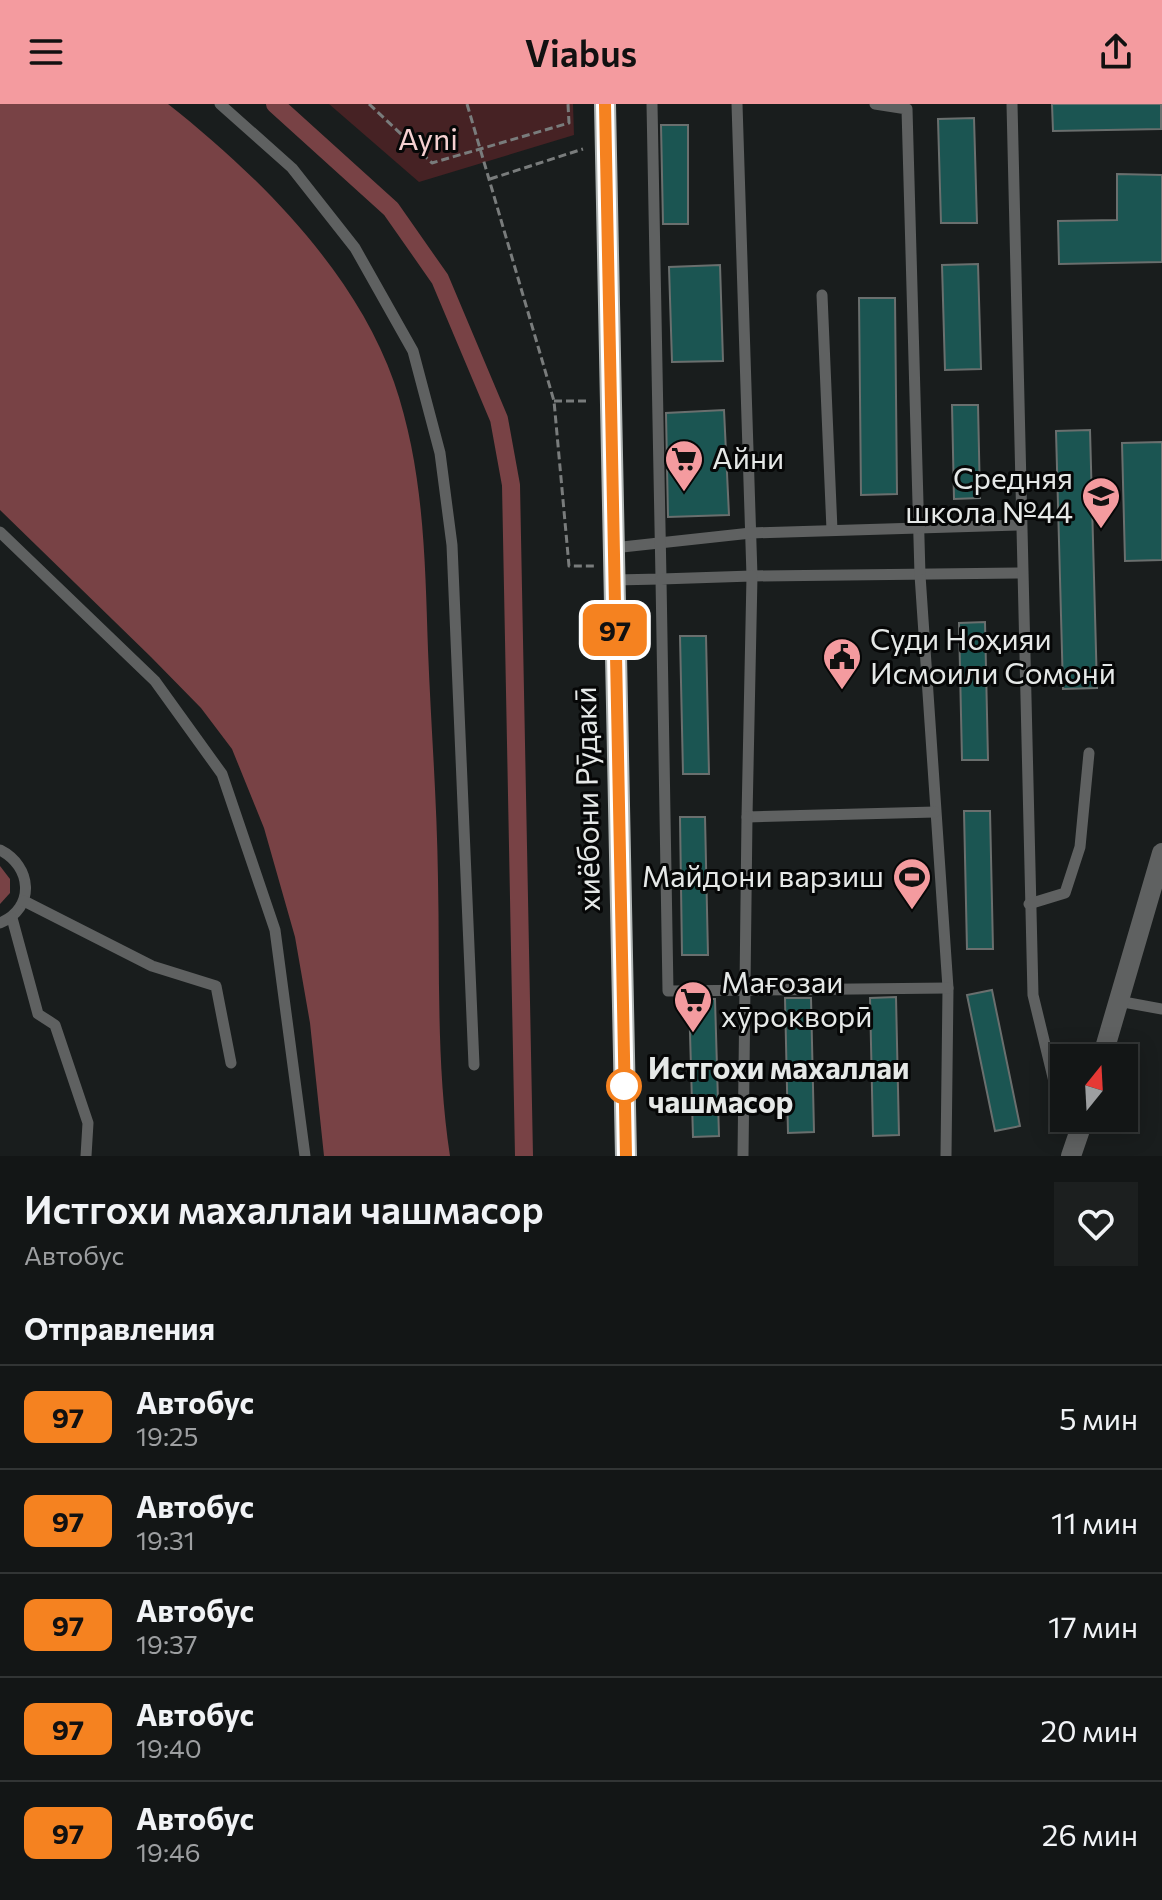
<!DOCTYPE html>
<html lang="ru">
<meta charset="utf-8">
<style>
body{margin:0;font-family:Commissioner,sans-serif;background:#1c1f1f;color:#f1f3f6;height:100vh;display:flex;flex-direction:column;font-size:30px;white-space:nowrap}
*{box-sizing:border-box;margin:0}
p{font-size:26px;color:#9d9fa1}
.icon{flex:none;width:44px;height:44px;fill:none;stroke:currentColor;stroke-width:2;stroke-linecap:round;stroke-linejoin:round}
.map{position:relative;height:1052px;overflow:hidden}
.details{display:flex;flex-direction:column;background:#131616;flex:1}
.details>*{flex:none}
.badge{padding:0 16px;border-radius:12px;font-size:28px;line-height:52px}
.needle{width:52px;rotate:18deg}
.fabs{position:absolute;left:1050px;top:940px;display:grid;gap:16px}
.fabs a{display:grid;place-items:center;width:88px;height:88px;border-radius:0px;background:#131616;box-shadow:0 4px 20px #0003,0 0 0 2px #323535;font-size:40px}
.map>.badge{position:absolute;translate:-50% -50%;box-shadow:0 0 0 4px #fff}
h2{padding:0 24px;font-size:30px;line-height:72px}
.round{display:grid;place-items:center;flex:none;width:84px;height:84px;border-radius:0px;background:#1c1f1f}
.headline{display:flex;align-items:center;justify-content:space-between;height:136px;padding:0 24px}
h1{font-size:38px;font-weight:600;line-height:60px}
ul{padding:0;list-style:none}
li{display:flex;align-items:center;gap:24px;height:104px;padding:0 24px;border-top:2px solid #323535}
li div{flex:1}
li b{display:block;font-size:30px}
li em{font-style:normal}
li .badge{min-width:88px;font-weight:700;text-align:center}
header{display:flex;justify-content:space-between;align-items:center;height:104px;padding:0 24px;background:#f49b9f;color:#111;font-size:36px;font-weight:600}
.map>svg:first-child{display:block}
.green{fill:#462224}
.water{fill:#784245}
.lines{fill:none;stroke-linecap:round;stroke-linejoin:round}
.canal{stroke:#784245;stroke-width:18}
.building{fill:#1b5552;stroke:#6a6f6e;stroke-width:2}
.path{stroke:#797c7c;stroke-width:3;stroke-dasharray:8 4;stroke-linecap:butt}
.service{stroke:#5f6161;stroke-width:11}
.minor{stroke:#5f6161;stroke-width:20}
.trunk{stroke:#b0b5b4;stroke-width:22}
.line-casing{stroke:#fff;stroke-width:18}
.line{stroke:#f58220;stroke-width:12}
.stop-dot{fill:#fff;stroke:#f58220;stroke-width:4}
.labels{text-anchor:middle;stroke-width:6;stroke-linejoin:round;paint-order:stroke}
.park-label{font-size:30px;fill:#f5d0d1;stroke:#060707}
.poi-label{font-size:30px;fill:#e5e8e7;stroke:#060707;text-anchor:start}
.street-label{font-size:30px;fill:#e5e8e7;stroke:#060707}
.stop-label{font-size:30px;font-weight:bold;fill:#e5e8e7;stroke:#060707;text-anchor:start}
</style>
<header><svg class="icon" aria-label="menu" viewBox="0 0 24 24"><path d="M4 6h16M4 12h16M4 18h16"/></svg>Viabus<svg class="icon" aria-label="share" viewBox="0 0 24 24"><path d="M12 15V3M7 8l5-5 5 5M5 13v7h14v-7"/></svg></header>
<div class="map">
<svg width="1162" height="1052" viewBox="0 0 1162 1052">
<rect width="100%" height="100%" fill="#191d1d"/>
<polygon class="green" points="329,0 573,0 574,31 419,78"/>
<g class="water">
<path d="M0 0H168C258 71 355 167 394 278 424 365 425 454 428 546 431 622 437 698 438 775 440 868 436 960 450 1052H324L310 919 295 833 264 724 232 645 201 604 151 553 0 406Z"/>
<polygon points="0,762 10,775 10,789 0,800"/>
</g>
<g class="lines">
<polyline class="canal" points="275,0 391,105 440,175 499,315 511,381 524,1052"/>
</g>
<g class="building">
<polygon points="1052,0 1161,0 1161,25 1053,27"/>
<polygon points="974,14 977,119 941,119 938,15"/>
<polygon points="661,21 688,21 688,120 663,120"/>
<polygon points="1117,70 1162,71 1162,158 1059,160 1058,117 1117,116"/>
<polygon points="978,160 981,265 945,266 942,161"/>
<polygon points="720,161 723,257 672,258 669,163"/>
<polygon points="859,194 895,194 897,390 861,391"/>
<polygon points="952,301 978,301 980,394 954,395"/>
<polygon points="724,306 729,411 668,413 666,309"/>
<polygon points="1090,326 1097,584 1063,585 1056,327"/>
<polygon points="1162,338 1162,456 1125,457 1122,339"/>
<polygon points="985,518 988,656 962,656 959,519"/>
<polygon points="680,532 706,532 709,670 683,670"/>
<polygon points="964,707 990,707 993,845 967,845"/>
<polygon points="680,713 705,713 708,851 682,851"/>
<polygon points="992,886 1020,1022 995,1027 967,891"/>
<polygon points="896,893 899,1031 873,1032 870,894"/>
<polygon points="785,894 811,894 814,1028 788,1029"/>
<polygon points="689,895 715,895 719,1032 693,1033"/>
</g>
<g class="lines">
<g class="path">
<polyline points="369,0 432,59 569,19 568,0"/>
<polyline points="467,0 554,297 569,462 594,462"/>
<polyline points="490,75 583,45"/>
<polyline points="554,297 588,297"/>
</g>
<g class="service">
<polyline points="220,0 292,64 355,144 413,247 440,349 452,441 474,961"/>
<polyline points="737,0 752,472 1021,469"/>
<polyline points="875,0 907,5 920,471 948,884 946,1052"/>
<polyline points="1012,0 1033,891 1058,994 1064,997"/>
<polyline points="822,191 832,426"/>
<polyline points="0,428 155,577 222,670 275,826 305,1052"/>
<polyline points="613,444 751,429 1020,421"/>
<polyline points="614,476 661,475 652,0"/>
<polyline points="935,708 747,713 752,472 661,475 668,887 948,884"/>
<path d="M0 746C32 762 36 804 0 819"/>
<polyline points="24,797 152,862 216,882 231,959"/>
<polyline points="1029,800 1065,789 1080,743 1089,649"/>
<polyline points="12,814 38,910 55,921 88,1019 86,1052"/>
<polyline points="1118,897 1162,905"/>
<polyline points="743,1052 747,713"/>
</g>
<g class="minor">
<polyline points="1102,954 1162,749"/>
<polyline points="1071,1052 1084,1014"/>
</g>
<polyline class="trunk" points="605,0 626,1052"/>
</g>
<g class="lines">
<g class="line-casing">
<polyline id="line" points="605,0 626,1052"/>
</g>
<use href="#line" class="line"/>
</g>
<defs>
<g id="supermarket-pin" transform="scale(2)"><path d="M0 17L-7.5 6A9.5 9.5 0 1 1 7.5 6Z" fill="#f49b9f" stroke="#060707"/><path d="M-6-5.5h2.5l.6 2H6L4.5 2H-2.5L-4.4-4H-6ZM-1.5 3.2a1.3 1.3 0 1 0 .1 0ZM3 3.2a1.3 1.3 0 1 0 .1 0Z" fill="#111"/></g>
<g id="school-pin" transform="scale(2)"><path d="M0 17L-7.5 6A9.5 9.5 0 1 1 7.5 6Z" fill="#f49b9f" stroke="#060707"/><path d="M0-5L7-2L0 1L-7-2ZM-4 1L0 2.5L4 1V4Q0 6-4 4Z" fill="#111"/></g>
<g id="civic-pin" transform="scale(2)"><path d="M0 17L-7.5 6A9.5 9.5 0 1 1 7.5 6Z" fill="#f49b9f" stroke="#060707"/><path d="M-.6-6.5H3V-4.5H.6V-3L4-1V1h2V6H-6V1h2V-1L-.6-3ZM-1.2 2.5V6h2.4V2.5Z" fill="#111"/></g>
<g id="stadium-pin" transform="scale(2)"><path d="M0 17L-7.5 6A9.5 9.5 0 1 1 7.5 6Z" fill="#f49b9f" stroke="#060707"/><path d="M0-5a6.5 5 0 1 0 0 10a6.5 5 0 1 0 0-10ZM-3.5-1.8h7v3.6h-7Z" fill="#111"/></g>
</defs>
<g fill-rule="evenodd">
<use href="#supermarket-pin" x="684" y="355"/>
<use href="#school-pin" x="1101" y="392"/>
<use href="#civic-pin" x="842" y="553"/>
<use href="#stadium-pin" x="912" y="773"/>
<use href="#supermarket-pin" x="693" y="896"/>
</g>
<circle class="stop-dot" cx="624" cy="982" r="16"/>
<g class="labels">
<g class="park-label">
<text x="428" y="46">Ayni</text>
</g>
<g class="poi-label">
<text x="712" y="365">Айни</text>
<text x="1073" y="385" text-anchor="end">Средняя<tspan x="1073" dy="34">школа №44</tspan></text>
<text x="870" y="546">Суди Ноҳияи<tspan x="870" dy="34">Исмоили Сомонӣ</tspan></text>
<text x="884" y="783" text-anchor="end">Майдони варзиш</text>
<text x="721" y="889">Мағозаи<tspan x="721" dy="34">хӯрокворӣ</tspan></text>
</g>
<g class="street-label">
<text transform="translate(588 695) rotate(-91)" y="10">хиёбони Рӯдакӣ</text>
</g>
<g class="stop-label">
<text x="648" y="975">Истгохи махаллаи<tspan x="648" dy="34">чашмасор</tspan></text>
</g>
</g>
</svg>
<div class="fabs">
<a><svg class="needle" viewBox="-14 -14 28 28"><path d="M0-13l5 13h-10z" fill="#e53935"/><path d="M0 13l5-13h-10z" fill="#9d9fa1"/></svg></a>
</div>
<b class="badge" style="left:615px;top:526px;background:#f58220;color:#111">97</b>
</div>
<section class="details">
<div class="headline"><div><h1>Истгохи махаллаи чашмасор</h1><p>Автобус</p></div><a class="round"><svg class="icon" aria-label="heart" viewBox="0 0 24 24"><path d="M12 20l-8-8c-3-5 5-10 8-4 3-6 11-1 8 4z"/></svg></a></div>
<h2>Отправления</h2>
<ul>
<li><span class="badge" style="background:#f58220;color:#111">97</span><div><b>Автобус</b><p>19:25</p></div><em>5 мин</em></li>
<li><span class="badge" style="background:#f58220;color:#111">97</span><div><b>Автобус</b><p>19:31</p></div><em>11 мин</em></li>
<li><span class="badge" style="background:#f58220;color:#111">97</span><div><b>Автобус</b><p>19:37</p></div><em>17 мин</em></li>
<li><span class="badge" style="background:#f58220;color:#111">97</span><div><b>Автобус</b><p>19:40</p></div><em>20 мин</em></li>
<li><span class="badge" style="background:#f58220;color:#111">97</span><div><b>Автобус</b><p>19:46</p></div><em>26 мин</em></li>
</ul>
</section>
